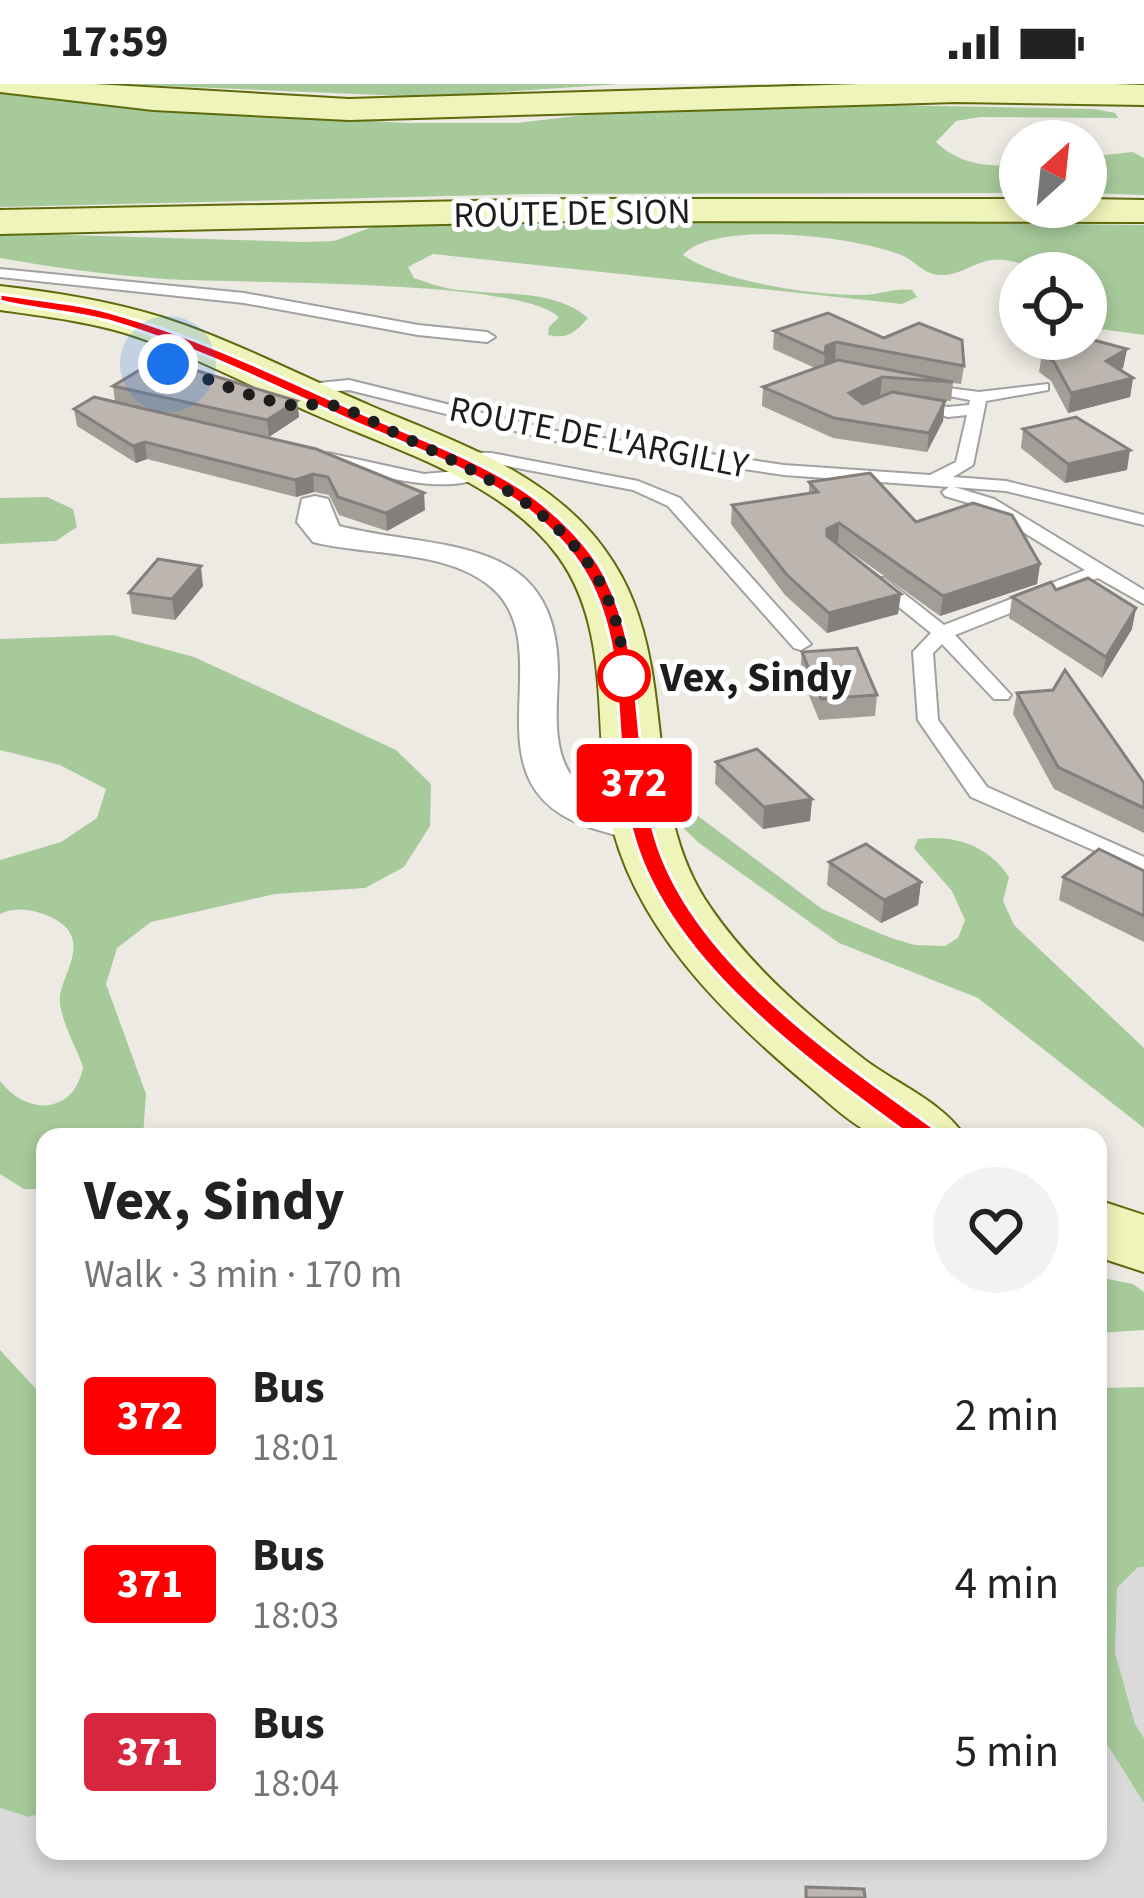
<!DOCTYPE html>
<meta charset="utf-8">
<style>
body{margin:0;font-family:"Source Sans 3",sans-serif;background:#f2f2f2;color:#222;height:100vh;display:flex;flex-direction:column;font-size:45px;white-space:nowrap}
*{box-sizing:border-box;margin:0}
p{font-size:39px;color:#767676}
.icon{flex:none;width:66px;height:66px;fill:none;stroke:currentColor;stroke-width:2;stroke-linecap:round;stroke-linejoin:round}
.map{position:relative;flex:1;overflow:hidden}
.side{position:absolute;left:36px;top:1044px;width:1071px;height:732px;display:flex;flex-direction:column;background:#fff;border-radius:24px;box-shadow:0 6px 18px #0003}
.side>*{flex:none}
.badge{padding:0 24px;border-radius:9px;font-size:42px;line-height:78px}
.needle{width:78px;rotate:27deg}
.buttons{position:absolute;left:999px;top:36px;display:grid;gap:24px}
.buttons a{display:grid;place-items:center;width:108px;height:108px;border-radius:50%;background:#fff;box-shadow:0 6px 18px #0003;font-size:60px}
.you{position:absolute;width:60px;height:60px;margin:-30px;border:9px solid #fff;border-radius:50%;background:#1a73e8;box-shadow:0 0 0 18px #1a73e833}
.map>.badge{position:absolute;translate:-50% -50%;box-shadow:0 0 0 6px #fff}
.round{display:grid;place-items:center;flex:none;width:126px;height:126px;border-radius:63px;background:#f2f2f2}
.head{display:flex;align-items:center;justify-content:space-between;height:204px;padding:0 48px}
h1{font-size:57px;font-weight:700;line-height:90px}
ul{padding:0;list-style:none}
li{display:flex;align-items:center;gap:36px;height:168px;padding:0 48px}
li div{flex:1}
li b{display:block;font-size:45px}
li em{font-style:normal}
li .badge{min-width:132px;font-weight:700;text-align:center}
.status{display:flex;justify-content:space-between;align-items:center;height:84px;padding:0 60px;background:#fff;direction:ltr}
.status svg{height:33px;fill:currentColor}
.map>svg:first-child{display:block}
.residential{fill:#dbdada}
.forest{fill:#a7ca9b}
.lines{fill:none;stroke-linecap:round;stroke-linejoin:round}
.service-casing{stroke:#a1a1a1;stroke-width:4}
.minor-casing{stroke:#a1a1a1;stroke-width:4}
.secondary-casing{stroke:#5d6b0d;stroke-width:4}
.service{fill:#fff;fill-rule:evenodd}
.minor{fill:#fff;fill-rule:evenodd}
.secondary{fill:#eff4ba;fill-rule:evenodd}
.wall{fill:#a39d97}
.shaded-wall{fill:#847f7b}
.building{fill:#bdb6b0;stroke:#847f7b;stroke-width:3}
.line{fill:#f00;stroke:#fff;stroke-width:3}
.walk{stroke:#1d1d1d;stroke-width:12;stroke-dasharray:0 21.6}
.stop-dot{fill:#fff;stroke:#f00;stroke-width:6}
.labels{text-anchor:middle;stroke-width:10;stroke-linejoin:round;paint-order:stroke}
.far-street-label{font-size:36px;fill:#1d1d1d;stroke:#fff}
.stop-label{font-size:42px;font-weight:bold;fill:#1d1d1d;stroke:#fff;text-anchor:start}
</style>
<div class="status"><b>17:59</b><svg viewBox="0 0 49 12"><path d="M0 12V9h3v3zM5 12V6h3v6zM10 12V3h3v9zM15 12V0h3v12zM26 1h20v11H26zM47 4h2v5h-2z"/></svg></div>
<div class="map">
<svg width="1144" height="1814" viewBox="0 0 1144 1814">
<rect width="100%" height="100%" fill="#edeae3"/>
<g class="residential">
<polygon points="1138,1483 1144,1483 1144,1654 1135,1640 1115,1569 1117,1504"/>
<polygon points="1098,1646 1144,1719 1144,1814 0,1814 0,1724 27,1733 45,1728 45,1767 1098,1767"/>
</g>
<g class="forest">
<polygon points="118,0 621,0 428,13"/>
<path d="M0 8 137 24 407 39H517L618 27 832 20 1095 25 1115 29 1118 34 980 33 956 37 936 58C960 81 988 83 1020 81V109L529 110 0 123Z"/>
<polygon points="1133,68 1144,74 1144,111 1086,109 1086,73"/>
<path d="M660 135 1144 141V251L1086 243V189C1075 189 1059 192 1049 189 1028 183 1010 172 986 177 968 182 953 195 933 190 920 186 912 175 901 171 859 153 714 135 683 171 724 199 816 212 865 211 882 210 895 204 912 206L917 213 902 220 433 170 408 183 414 194C429 199 444 205 460 206 502 212 553 204 588 234 574 249 569 255 548 251L549 243 559 233C517 194 235 200 165 195 110 191 55 184 0 174V149L303 158 334 157 389 137 568 141Z"/>
<polygon points="47,413 73,425 77,443 56,457 0,460 0,414"/>
<path d="M113 551 194 573 396 666 431 700 430 742 404 783 365 804 275 810 151 838 117 864 106 900 146 1010 143 1053H45V1105H24L0 1090V997C27 1032 74 1031 83 983 76 963 63 941 60 920 56 893 101 853 46 831 31 825 15 823 0 830V776L61 758 97 734 106 705 60 681 0 666V555Z"/>
<path d="M678 717 822 825 891 854 915 861 945 862 958 854 965 836 952 807 914 764 918 755C955 750 989 762 1009 793L1003 817 1014 841 1144 964V1044L978 914 839 859 699 759 672 733V720Z"/>
<polygon points="1098,1193 1133,1200 1144,1208 1144,1246 1098,1249"/>
<polygon points="0,1266 36,1305 45,1323 45,1728 28,1733 0,1724"/>
<polygon points="1144,1303 1144,1483 1138,1483 1117,1504 1115,1569 1135,1640 1144,1654 1144,1719 1098,1646 1098,1304"/>
</g>
<g class="lines">
<g class="service-casing">
<g id="service">
<polygon points="0,185 244,209 418,241 487,248 495,253 487,258 418,251 244,219 0,193"/>
<polygon points="349,296 556,347 784,381 930,391 956,378 967,331 948,333 905,322 913,317 948,323 969,321 970,316 917,306 917,300 979,308 1048,300 1048,306 986,317 973,381 953,393 1006,397 1144,431 1144,441 1006,407 954,403 994,415 1144,506 1144,520 1098,494 955,551 1011,611 1008,615 994,615 942,560 933,569 938,636 987,703 1144,773 1144,788 971,713 918,636 913,568 931,549 868,498 870,494 884,494 944,541 1085,486 982,423 945,412 942,408 949,403 784,391 556,357 349,306 298,311 290,306 298,301"/>
<polygon points="461,368 491,369 638,397 680,414 811,560 801,566 794,564 668,422 633,406 491,379 455,377 452,373"/>
<path d="M328 369 424 390 479 385 488 390C448 415 365 388 322 378L319 374Z"/>
</g>
</g>
<g class="minor-casing">
<path id="minor" d="M315 412 328 415 339 442C441 468 560 447 558 593 557 624 552 664 571 691 595 727 646 718 664 744L657 753C636 759 616 751 595 745 457 704 565 566 491 503 446 465 368 472 313 458L297 438 302 415Z"/>
</g>
<g class="secondary-casing">
<g id="secondary">
<polygon points="0,0 94,0 349,15 860,0 1115,0 1144,1 1144,21 957,18 349,36 153,26 0,8"/>
<polygon points="575,115 1020,115 1020,123 1086,123 1086,115 1144,116 1144,138 575,137 0,150 0,126"/>
<path d="M0 202C54 208 109 217 161 233 233 256 301 292 371 322 437 350 509 375 564 422 594 447 619 481 633 517 673 617 646 730 710 823 751 883 808 932 865 976 897 1000 944 1019 965 1053 940 1053 897 1061 874 1051 851 1040 828 1018 809 1002 724 931 631 841 609 728 593 644 612 546 558 472 502 396 392 365 309 328 248 301 189 269 125 249 85 237 42 232 0 226Z"/>
<polygon points="1098,1116 1144,1131 1144,1188 1098,1173"/>
</g>
</g>
<use href="#service" class="service"/>
<use href="#minor" class="minor"/>
<use href="#secondary" class="secondary"/>
</g>
<g class="wall">
<polygon points="774,247 884,254 964,282 961,300 953,299 951,317 938,316 945,317 943,337 927,368 833,354 762,322 763,303 815,284 773,265"/>
<polygon points="1127,265 1123,284 1120,286 1133,294 1130,313 1068,329 1051,297 1039,288 1042,269"/>
<polygon points="113,302 297,317 299,333 269,353 157,328 425,426 387,447 339,431 329,411 314,408 296,413 147,375 136,379 77,342 74,325 115,318"/>
<polygon points="1023,345 1127,386 1065,399 1021,364"/>
<polygon points="809,398 916,438 1040,480 1037,500 940,532 838,459 836,459 898,530 827,549 785,511 731,440 732,421 809,409"/>
<polygon points="203,502 175,536 132,530 129,509"/>
<polygon points="1056,506 1132,545 1102,594 1009,534 1012,513"/>
<polygon points="802,568 877,611 875,632 819,636 800,589"/>
<polygon points="1017,609 1144,699 1144,749 1054,705 1013,630"/>
<polygon points="716,678 812,715 810,737 763,745 715,700"/>
<polygon points="829,778 921,798 918,821 881,839 827,801"/>
<polygon points="1144,787 1144,858 1059,816 1063,793"/>
</g>
<g class="shaded-wall">
<polygon points="836,258 835,277 824,280 826,262"/>
<polygon points="1127,265 1123,284 1103,296 1106,277"/>
<polygon points="882,293 880,313 848,328 849,309"/>
<polygon points="1133,294 1130,313 1068,329 1071,309"/>
<polygon points="297,317 299,333 269,353 267,336"/>
<polygon points="945,317 943,337 927,368 929,349"/>
<polygon points="145,358 147,375 136,379 133,362"/>
<polygon points="1130,366 1127,386 1065,399 1068,380"/>
<polygon points="313,390 314,408 296,413 295,396"/>
<polygon points="424,409 425,426 387,447 386,429"/>
<polygon points="839,439 838,459 826,464 827,445"/>
<polygon points="1040,480 1037,500 940,532 943,512"/>
<polygon points="201,482 203,502 175,536 172,515"/>
<polygon points="901,510 898,530 827,549 829,529"/>
<polygon points="1136,524 1132,545 1102,594 1106,573"/>
<polygon points="812,715 810,737 763,745 764,723"/>
<polygon points="921,798 918,821 881,839 884,816"/>
</g>
<g class="building">
<polygon points="828,229 884,254 919,239 962,256 964,282 836,258 826,262 825,270 774,247"/>
<polygon points="1086,254 1127,265 1106,277 1133,294 1071,309 1054,278 1042,269 1060,255"/>
<polygon points="158,275 297,317 267,336 113,302"/>
<polygon points="838,276 953,298 882,293 849,309 863,320 892,308 945,317 929,349 834,334 763,303"/>
<polygon points="94,313 316,365 424,409 386,429 338,413 328,393 313,390 295,396 145,358 133,362 74,325"/>
<polygon points="1076,333 1130,366 1068,380 1023,345"/>
<polygon points="870,389 916,438 973,419 1012,431 1040,480 943,512 839,439 827,445 827,452 901,510 829,529 787,491 732,421 818,408 809,398"/>
<polygon points="158,475 201,482 172,515 129,509"/>
<polygon points="1088,494 1136,524 1106,573 1012,513 1051,498 1056,506"/>
<polygon points="857,564 877,611 821,615 802,568"/>
<polygon points="1065,586 1144,699 1144,724 1058,683 1017,609 1053,606"/>
<polygon points="757,665 812,715 764,723 716,678"/>
<polygon points="866,760 921,798 884,816 829,778"/>
<polygon points="1099,765 1144,787 1144,832 1063,793"/>
<polygon points="806,1803 864,1805 865,1814 806,1814"/>
</g>
<path class="line" d="M0 210C38 216 79 219 116 230 201 254 280 293 361 329 417 354 481 376 532 412 559 432 590 462 605 492 643 567 634 652 650 732 676 868 834 972 938 1047L941 1053 938 1059H920C814 981 656 872 629 733 613 654 628 565 587 492 572 464 544 437 519 419 468 383 404 360 347 335 270 300 193 262 112 238 74 227 33 226 0 217Z"/>
<g class="lines">
<path class="walk" d="M168 280C208 294 248 314 290 321 302 323 314 319 326 320 353 324 385 345 410 356 516 405 620 459 624 592"/>
</g>
<circle class="stop-dot" cx="624" cy="592" r="24"/>
<g class="labels">
<g class="far-street-label">
<text transform="translate(572 128) rotate(-1)" y="13">ROUTE DE SION</text>
<text transform="translate(599 352) rotate(11)" y="13">ROUTE DE L'ARGILLY</text>
</g>
<g class="stop-label">
<text x="660" y="607">Vex, Sindy</text>
</g>
</g>
</svg>
<div class="buttons">
<a><svg class="needle" viewBox="-14 -14 28 28"><path d="M0-13l5 13h-10z" fill="#e53935"/><path d="M0 13l5-13h-10z" fill="#767676"/></svg></a>
<a><svg class="icon" aria-label="locate" viewBox="0 0 24 24"><circle cx="12" cy="12" r="6"/><path d="M12 2v4M12 18v4M2 12h4M18 12h4"/></svg></a>
</div>
<div class="you" style="left:168px;top:280px"></div>
<b class="badge" style="left:634px;top:699px;background:#f00;color:#fff">372</b>
<section class="side">
<div class="head"><div><h1>Vex, Sindy</h1><p>Walk · 3 min · 170 m</p></div><a class="round"><svg class="icon" aria-label="heart" viewBox="0 0 24 24"><path d="M12 20l-8-8c-3-5 5-10 8-4 3-6 11-1 8 4z"/></svg></a></div>
<ul>
<li><span class="badge" style="background:#f00;color:#fff">372</span><div><b>Bus</b><p>18:01</p></div><em>2 min</em></li>
<li><span class="badge" style="background:#f00;color:#fff">371</span><div><b>Bus</b><p>18:03</p></div><em>4 min</em></li>
<li><span class="badge" style="background:#d7263d;color:#fff">371</span><div><b>Bus</b><p>18:04</p></div><em>5 min</em></li>
</ul>
</section>
</div>
